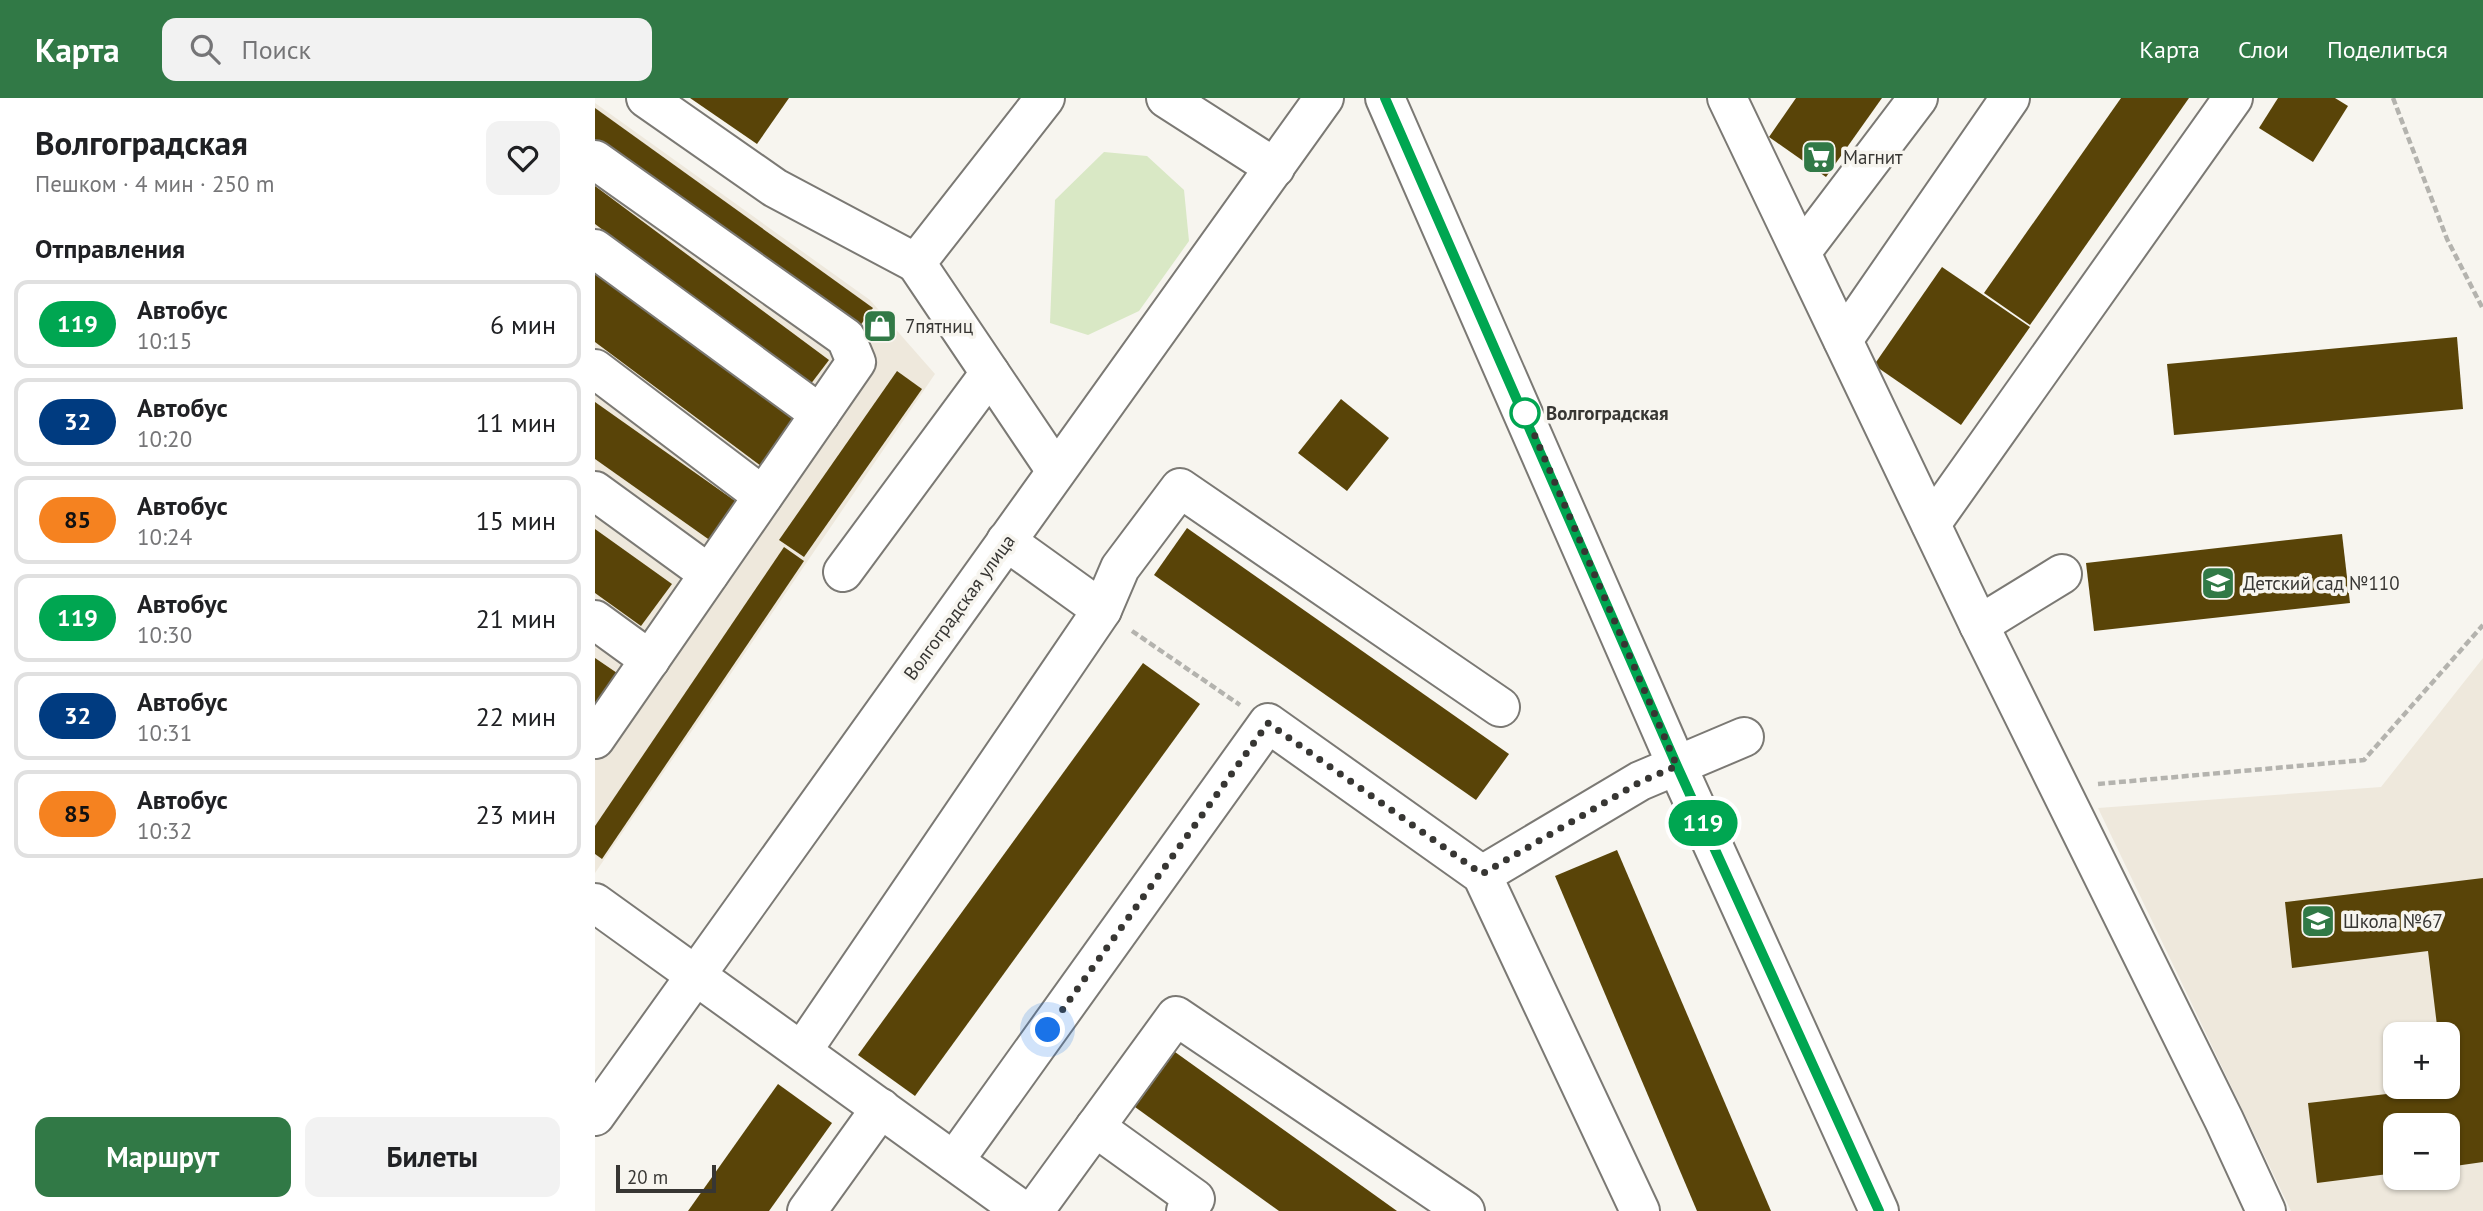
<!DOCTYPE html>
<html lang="ru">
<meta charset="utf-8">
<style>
body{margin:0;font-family:"PT Sans",sans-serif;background:#f2f2f2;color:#202124;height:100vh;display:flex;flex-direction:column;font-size:26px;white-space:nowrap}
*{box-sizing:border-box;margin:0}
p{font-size:23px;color:#757577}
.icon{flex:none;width:38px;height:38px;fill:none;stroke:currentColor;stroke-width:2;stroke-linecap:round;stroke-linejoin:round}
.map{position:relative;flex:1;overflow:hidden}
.panel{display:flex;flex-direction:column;background:#fff;width:595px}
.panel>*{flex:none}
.badge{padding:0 14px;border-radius:23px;font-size:24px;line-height:46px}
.buttons{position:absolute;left:1788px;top:924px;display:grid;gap:14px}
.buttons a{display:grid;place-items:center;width:77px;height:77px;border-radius:14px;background:#fff;box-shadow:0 2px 5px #0004;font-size:35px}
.scale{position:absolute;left:21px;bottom:18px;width:100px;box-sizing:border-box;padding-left:7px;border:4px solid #373633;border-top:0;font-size:19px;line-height:24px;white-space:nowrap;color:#373633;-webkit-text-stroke:5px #f7f5ef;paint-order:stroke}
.you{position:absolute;width:35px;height:35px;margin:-18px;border:5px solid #fff;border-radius:50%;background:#1a73e8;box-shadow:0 0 0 10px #1a73e833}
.map>.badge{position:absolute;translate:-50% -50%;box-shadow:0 0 0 4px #fff}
h2{padding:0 35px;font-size:26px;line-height:63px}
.round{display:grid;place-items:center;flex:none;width:74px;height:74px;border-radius:14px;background:#f2f2f2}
.headline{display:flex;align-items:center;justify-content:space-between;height:119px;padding:0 35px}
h1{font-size:33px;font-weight:700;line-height:52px}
.action{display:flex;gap:14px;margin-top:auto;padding:14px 35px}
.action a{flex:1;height:80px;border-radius:14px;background:#317946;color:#fff;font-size:28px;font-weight:700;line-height:80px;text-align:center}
.action a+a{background:#f2f2f2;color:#202124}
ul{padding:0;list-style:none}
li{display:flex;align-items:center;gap:21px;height:88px;margin:0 14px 10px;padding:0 21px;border:4px solid #e0e0e0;border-radius:14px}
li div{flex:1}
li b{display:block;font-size:26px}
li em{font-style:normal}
li .badge{min-width:77px;font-weight:700;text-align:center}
header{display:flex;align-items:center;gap:42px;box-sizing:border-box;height:98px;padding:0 35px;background:#317946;color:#fff}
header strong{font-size:33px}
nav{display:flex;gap:38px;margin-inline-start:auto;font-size:24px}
.search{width:490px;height:63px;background:#f2f2f2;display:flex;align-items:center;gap:18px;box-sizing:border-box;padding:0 24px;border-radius:14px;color:#757577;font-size:26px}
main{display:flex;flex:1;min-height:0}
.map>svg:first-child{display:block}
.built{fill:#eee8dc;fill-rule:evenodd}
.green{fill:#d9e8c5}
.building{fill:#594408}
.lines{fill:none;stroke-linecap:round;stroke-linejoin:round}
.minor-casing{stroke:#7b7974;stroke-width:42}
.major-casing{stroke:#7b7974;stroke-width:42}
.path{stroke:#b4b3ae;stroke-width:4.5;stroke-dasharray:7 3.5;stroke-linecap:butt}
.minor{stroke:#fff;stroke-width:38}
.major{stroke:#fff;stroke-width:38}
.line-casing{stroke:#fff;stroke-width:16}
.line{stroke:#00a651;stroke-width:10}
.walk{stroke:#373633;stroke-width:7;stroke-dasharray:0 12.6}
.stop-dot{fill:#fff;stroke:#00a651;stroke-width:3.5}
.labels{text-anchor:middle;stroke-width:7;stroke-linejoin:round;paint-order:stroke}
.poi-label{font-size:19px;fill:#373633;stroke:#f7f5ef;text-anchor:start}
.stop-label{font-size:19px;font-weight:bold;fill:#373633;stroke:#f7f5ef;text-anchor:start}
.street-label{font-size:19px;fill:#373633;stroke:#f7f5ef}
</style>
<header>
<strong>Карта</strong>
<div class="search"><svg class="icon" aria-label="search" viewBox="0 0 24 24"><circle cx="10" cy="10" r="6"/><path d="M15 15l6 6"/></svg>Поиск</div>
<nav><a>Карта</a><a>Слои</a><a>Поделиться</a></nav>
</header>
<main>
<section class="panel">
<div class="headline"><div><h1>Волгоградская</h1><p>Пешком · 4 мин · 250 m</p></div><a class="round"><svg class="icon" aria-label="heart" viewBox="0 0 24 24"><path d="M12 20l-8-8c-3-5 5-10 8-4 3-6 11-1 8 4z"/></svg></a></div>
<h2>Отправления</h2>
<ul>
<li><span class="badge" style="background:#00a651;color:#fff">119</span><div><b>Автобус</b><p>10:15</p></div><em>6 мин</em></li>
<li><span class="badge" style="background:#003b80;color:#fff">32</span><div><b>Автобус</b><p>10:20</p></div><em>11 мин</em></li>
<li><span class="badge" style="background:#f58220;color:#111">85</span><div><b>Автобус</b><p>10:24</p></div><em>15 мин</em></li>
<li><span class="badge" style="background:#00a651;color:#fff">119</span><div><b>Автобус</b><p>10:30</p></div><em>21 мин</em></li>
<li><span class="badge" style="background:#003b80;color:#fff">32</span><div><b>Автобус</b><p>10:31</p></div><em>22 мин</em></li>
<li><span class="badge" style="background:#f58220;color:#111">85</span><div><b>Автобус</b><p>10:32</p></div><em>23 мин</em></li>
</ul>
<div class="action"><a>Маршрут</a><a>Билеты</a></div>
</section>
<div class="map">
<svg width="1888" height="1113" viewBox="0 0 1888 1113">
<rect width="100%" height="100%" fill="#f7f5ef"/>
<g class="built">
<polygon points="0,5 275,202 340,276 0,775"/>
<path d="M1888 560V1113H1696L1503 710 1786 689ZM1801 936H1853V989H1801ZM1801 1027H1853V1080H1801Z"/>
</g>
<polygon class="green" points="509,54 552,58 589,92 594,143 544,213 493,237 455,225 460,102"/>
<g class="building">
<polygon points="95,0 194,0 162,46"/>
<polygon points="1201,0 1287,0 1231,79 1174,39"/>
<polygon points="1526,0 1594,0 1435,227 1389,195"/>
<polygon points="1683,0 1740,0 1753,8 1718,64 1664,30"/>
<polygon points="0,10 278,210 262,232 0,44"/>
<polygon points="0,88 234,262 215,287 0,126"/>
<polygon points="1347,169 1435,229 1366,327 1279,267"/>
<polygon points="0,174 200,323 166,368 0,244"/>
<polygon points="1862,239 1868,311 1579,337 1572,266"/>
<polygon points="302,273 327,291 209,459 184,442"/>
<polygon points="746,301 794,340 752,393 703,355"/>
<polygon points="0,304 143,405 116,443 0,361"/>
<polygon points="592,430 914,656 881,702 559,477"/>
<polygon points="0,431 77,486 46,528 0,495"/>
<polygon points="1747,436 1755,505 1499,533 1491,465"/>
<polygon points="189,449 209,463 7,761 0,756 0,728"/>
<polygon points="0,560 25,577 0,612"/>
<polygon points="548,565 605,606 320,998 263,957"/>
<polygon points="1022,752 1176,1113 1102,1113 960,778"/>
<polygon points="1888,780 1888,1064 1853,1069 1853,1027 1801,1027 1801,1075 1722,1085 1713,1005 1853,989 1853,936 1843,936 1833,853 1697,870 1690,804"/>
<polygon points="580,954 802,1113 684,1113 540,1009"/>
<polygon points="183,986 237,1025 174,1113 93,1113"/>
</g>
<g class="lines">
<g class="minor-casing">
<g id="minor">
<polyline points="51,0 180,90 321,165"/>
<polyline points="450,0 321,165 461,373"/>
<polyline points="571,0 680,70"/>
<polyline points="1132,0 1384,527 1629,1022 1671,1113"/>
<polyline points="0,62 251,240 261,264 0,641"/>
<polyline points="0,151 225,316"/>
<polyline points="1207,153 1323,0"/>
<polyline points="1248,242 1415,0"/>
<polyline points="0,271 168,398"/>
<polyline points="0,393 114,476"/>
<polyline points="1336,426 1638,0"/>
<polyline points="411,443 507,512"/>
<polyline points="248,474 395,275"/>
<polyline points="0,522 55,562"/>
<polyline points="1384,527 1467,476"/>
<polyline points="887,777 1045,683 1149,639"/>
<polyline points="0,805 428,1113"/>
<polyline points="207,953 507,512 525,470 585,390 905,609"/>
<polyline points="500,1029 600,1101 591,1113"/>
<polyline points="359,1063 673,625 887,777 1045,1113"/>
<polyline points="212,1113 286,1010"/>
<polyline points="439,1113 581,918 870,1113"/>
</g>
</g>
<g class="major-casing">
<g id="major">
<polyline points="790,0 1082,668 1284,1113"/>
<polyline points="0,1018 729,0"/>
</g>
</g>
<g class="path">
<polyline points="1798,0 1852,141 1888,211"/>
<polyline points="537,533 645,607"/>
<polyline points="1503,686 1769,662 1888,527"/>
</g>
<use href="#minor" class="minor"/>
<use href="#major" class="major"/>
</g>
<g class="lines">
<g class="line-casing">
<polyline id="line" points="790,0 1082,668 1284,1113"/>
</g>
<use href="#line" class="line"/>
<polyline class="walk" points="453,932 673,625 887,776 1045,684 1082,668 930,315"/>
</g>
<defs>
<g id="supermarket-square" transform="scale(1.75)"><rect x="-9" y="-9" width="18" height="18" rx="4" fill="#317946" stroke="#f7f5ef"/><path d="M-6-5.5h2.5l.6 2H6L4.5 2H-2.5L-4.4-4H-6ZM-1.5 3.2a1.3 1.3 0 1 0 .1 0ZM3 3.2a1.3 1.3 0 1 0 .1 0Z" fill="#fff"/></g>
<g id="shop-square" transform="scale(1.75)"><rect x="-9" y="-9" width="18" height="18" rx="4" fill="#317946" stroke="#f7f5ef"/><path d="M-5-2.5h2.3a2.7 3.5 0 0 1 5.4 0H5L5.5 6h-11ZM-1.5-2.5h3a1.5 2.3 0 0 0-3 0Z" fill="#fff"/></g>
<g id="school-square" transform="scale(1.75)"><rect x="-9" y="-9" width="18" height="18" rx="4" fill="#317946" stroke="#f7f5ef"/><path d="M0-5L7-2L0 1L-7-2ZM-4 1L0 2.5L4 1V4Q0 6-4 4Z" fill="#fff"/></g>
</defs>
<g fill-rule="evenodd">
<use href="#supermarket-square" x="1224" y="59"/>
<use href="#shop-square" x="285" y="228"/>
<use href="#school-square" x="1623" y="485"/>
<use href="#school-square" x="1723" y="823"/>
</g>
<circle class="stop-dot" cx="930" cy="315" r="14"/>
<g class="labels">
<g class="poi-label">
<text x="1248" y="66">Магнит</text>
<text x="310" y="235">7пятниц</text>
<text x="1648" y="492">Детский сад №110</text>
<text x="1748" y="830">Школа №67</text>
</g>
<g class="stop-label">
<text x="951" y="322">Волгоградская</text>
</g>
<g class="street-label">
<text transform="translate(364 509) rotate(-54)" y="7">Волгоградская улица</text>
</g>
</g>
</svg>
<div class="buttons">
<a>+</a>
<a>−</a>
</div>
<div class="scale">20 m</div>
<div class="you" style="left:453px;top:932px"></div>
<b class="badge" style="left:1108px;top:725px;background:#00a651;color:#fff">119</b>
</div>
</main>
